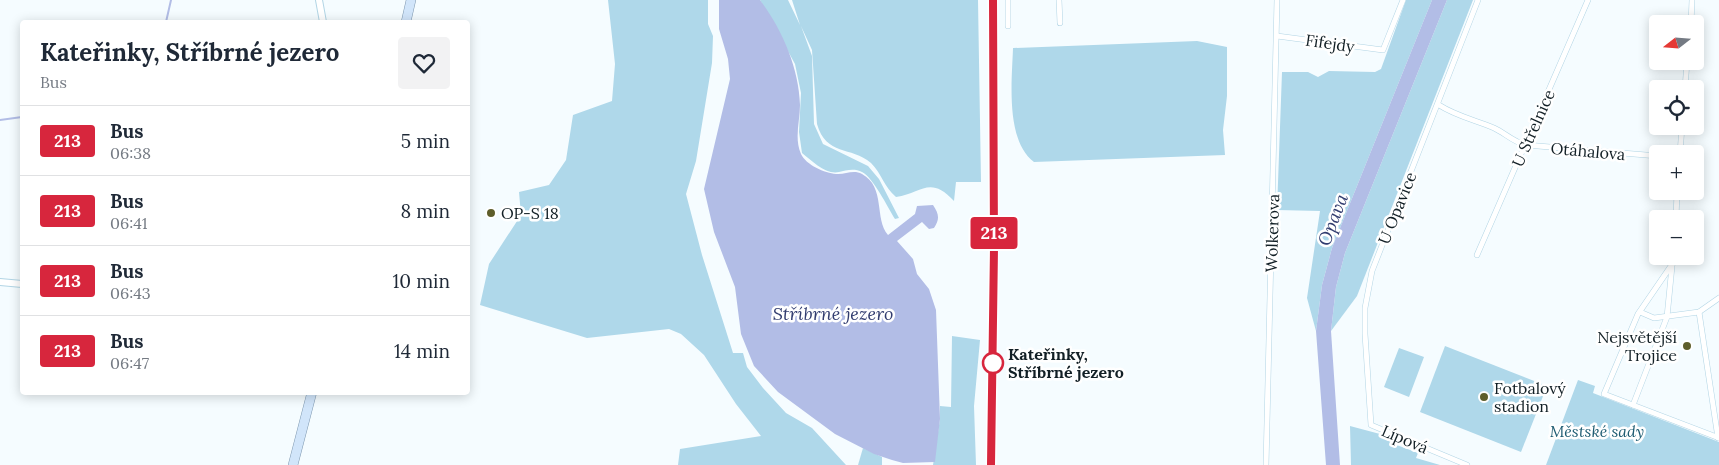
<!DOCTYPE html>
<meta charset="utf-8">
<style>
body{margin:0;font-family:Lora,serif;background:#f2f2f3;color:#1f2937;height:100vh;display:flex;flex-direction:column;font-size:19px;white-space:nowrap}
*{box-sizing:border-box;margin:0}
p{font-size:16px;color:#747a83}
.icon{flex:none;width:28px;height:28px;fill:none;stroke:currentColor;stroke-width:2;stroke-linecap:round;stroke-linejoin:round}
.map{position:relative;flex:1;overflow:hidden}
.side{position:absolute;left:20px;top:20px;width:450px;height:375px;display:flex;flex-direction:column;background:#fff;border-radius:5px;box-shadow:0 2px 12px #0003}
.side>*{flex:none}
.badge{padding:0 10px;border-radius:4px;font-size:18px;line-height:32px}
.needle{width:32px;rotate:253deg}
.tools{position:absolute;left:1649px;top:15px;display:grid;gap:10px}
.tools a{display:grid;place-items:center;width:55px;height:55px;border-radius:5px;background:#fff;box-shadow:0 2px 12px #0003;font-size:25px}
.map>.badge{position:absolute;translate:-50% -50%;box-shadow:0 0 0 2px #fff}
.round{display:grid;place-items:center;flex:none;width:52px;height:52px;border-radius:5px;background:#f2f2f3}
.overview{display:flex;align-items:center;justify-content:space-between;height:85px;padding:0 20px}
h1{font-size:24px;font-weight:800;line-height:38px}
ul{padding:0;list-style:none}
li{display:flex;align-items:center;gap:15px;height:70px;padding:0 20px;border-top:1px solid #e0e1e3}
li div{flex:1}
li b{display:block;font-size:19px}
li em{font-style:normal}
li .badge{min-width:55px;font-weight:700;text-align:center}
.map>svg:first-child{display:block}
.green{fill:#afd8ea}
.water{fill:#b2bde6}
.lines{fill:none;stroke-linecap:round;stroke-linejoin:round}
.stream{stroke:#b2bde6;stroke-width:2}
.minor-casing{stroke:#b2d5e5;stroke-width:6}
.tertiary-casing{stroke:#b2d5e5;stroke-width:8}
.primary-casing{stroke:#7b95ad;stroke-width:10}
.minor{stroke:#fff;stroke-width:5}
.tertiary{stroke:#fff;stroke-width:6}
.primary{stroke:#d1e5fa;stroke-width:9}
.line-casing{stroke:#fff;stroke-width:11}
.line{stroke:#d7263d;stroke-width:8}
.poi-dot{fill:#5e5e2b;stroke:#fff;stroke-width:2}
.stop-dot{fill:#fff;stroke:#d7263d;stroke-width:2.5}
.labels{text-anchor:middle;stroke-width:5;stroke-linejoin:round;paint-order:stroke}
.street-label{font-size:16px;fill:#121f25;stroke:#fff}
.poi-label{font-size:16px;fill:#121f25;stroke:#fff;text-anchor:start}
.stop-label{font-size:16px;font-weight:bold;fill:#121f25;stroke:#fff;text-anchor:start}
.park-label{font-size:16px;font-style:italic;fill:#1e5c72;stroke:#fff}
.water-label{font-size:18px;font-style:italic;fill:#313c6f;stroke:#fff}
</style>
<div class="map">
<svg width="1719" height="465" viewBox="0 0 1719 465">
<rect width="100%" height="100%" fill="#f5fcff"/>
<g class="green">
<polygon points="608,0 708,0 708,24 713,36 712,63 696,161 686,194 702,255 733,353 743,353 747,367 763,388 786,413 812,428 846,465 678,465 680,449 761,436 736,404 704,355 681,334 669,329 587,338 480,305 489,264 521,215 519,192 549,185 566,160 573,115 612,101 615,64"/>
<path d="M760 0H788L800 25 792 0H978L981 182H956L954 201C930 175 922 193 896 197 884 187 882 174 871 163 851 146 826 156 817 124L812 50 801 26 812 56 814 124 823 144 868 166 879 179 899 218 895 219C888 208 873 177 862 172 855 168 846 170 839 172 826 175 812 161 802 153L799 132 801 93 795 64Z"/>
<polygon points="1406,0 1432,0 1332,248 1322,285 1316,331 1307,298 1320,211 1277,210 1282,72 1308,72 1318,77 1329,71 1375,72 1381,69"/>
<polygon points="1447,0 1473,0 1357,296 1331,331 1336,287 1345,253"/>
<path d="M1197 41 1227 47V96L1223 130 1225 155 1034 162C1005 140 1012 80 1013 48Z"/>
<polygon points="952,336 980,340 974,406 976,465 933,465 940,419 940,406 951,407"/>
<polygon points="1445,346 1547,386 1521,452 1420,412"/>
<polygon points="1399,348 1424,357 1409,397 1384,387"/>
<polygon points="1578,380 1595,386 1593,393 1719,442 1719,465 1546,465"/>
<polygon points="1350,426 1395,438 1394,444 1418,453 1416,458 1440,465 1351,465"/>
<polygon points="863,448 882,457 882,465 858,465"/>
</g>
<g class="water">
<path d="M719 0H760C782 29 799 68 800 105 800 121 794 138 801 154 806 165 825 173 836 174 845 175 853 169 862 174 886 187 874 219 888 235L915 214 917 206 933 205C939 214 940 219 934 228L929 229 922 222 897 241 913 259 917 274 929 289 936 310 940 419 935 462 903 463 892 460 874 454 835 434 778 392 754 366 741 334 735 287 714 232 704 189 730 79 728 59 719 29Z"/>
<polygon points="1432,0 1447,0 1345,253 1336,287 1331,331 1340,465 1326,465 1316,331 1322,285 1332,248"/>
</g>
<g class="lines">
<g class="stream">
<polyline points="166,22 171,0"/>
<polyline points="0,120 22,117"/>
</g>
<g class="minor-casing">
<g id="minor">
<polyline points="1008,0 1008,26"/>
<polyline points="1059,0 1060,23"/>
<polyline points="1691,24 1692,0"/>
<polyline points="1277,36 1383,50 1403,0"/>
<polyline points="1685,89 1687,61"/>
<path d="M1439 105C1456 116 1475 120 1494 128 1505 133 1513 142 1526 145L1658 156"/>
<polyline points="1680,154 1682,126"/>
<polyline points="1676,219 1677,191"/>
<polyline points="1477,255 1588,0"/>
<polyline points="1673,263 1638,314 1604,394 1719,438"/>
<polyline points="1640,312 1654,318 1699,312 1719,298"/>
<polyline points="1699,312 1718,438"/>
<polyline points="1633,405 1667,317 1673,256"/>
<polyline points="1266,465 1277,0"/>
<polyline points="1467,465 1371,425 1365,334 1365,308 1372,271 1478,0"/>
</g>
</g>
<g class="tertiary-casing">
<g id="tertiary">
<polyline points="319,0 323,22"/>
<polyline points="0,282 22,284"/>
<polyline points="991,465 994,248 993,0"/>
</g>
</g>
<g class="primary-casing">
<g id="primary">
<polyline points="406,22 411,0"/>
<polyline points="293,465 312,392"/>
</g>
</g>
<use href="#minor" class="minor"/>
<use href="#tertiary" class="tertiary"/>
<use href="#primary" class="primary"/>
</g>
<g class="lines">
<g class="line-casing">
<polyline id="line" points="991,465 994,248 993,0"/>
</g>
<use href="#line" class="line"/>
</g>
<g class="poi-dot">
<circle cx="491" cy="213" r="5"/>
<circle cx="1687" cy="346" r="5"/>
<circle cx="1484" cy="397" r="5"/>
</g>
<circle class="stop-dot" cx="993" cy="363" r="10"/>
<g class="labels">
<g class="street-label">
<text transform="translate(1330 43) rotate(8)" y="6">Fifejdy</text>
<text transform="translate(1533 128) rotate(-66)" y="6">U Střelnice</text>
<text transform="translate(1588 151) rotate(5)" y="6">Otáhalova</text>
<text transform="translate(1397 208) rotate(-68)" y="6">U Opavice</text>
<text transform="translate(1272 233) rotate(-88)" y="6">Wolkerova</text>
<text transform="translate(1405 439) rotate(23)" y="6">Lípová</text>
</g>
<g class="poi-label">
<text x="501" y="219">OP-S 18</text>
<text x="1677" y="343" text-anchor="end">Nejsvětější<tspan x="1677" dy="18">Trojice</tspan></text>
<text x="1494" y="394">Fotbalový<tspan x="1494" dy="18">stadion</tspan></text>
</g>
<g class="stop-label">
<text x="1008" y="360">Kateřinky,<tspan x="1008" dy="18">Stříbrné jezero</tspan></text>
</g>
<g class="park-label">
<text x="1597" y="437">Městské sady</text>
</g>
<g class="water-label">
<text transform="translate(1333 220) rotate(-69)" y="6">Opava</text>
<text x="833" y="320">Stříbrné jezero</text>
</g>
</g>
</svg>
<div class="tools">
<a><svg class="needle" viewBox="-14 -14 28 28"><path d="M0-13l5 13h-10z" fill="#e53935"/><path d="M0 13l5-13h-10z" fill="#747a83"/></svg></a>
<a><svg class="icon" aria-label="locate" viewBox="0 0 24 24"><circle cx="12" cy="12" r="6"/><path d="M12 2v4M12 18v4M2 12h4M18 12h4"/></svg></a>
<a>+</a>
<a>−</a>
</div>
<b class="badge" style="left:994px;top:233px;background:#d7263d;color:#fff">213</b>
<section class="side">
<div class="overview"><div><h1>Kateřinky, Stříbrné jezero</h1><p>Bus</p></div><a class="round"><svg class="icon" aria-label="heart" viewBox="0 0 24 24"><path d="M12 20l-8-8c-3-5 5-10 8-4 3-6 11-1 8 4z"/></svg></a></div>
<ul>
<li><span class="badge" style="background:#d7263d;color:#fff">213</span><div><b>Bus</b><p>06:38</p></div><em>5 min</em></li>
<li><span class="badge" style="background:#d7263d;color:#fff">213</span><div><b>Bus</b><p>06:41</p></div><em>8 min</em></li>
<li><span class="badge" style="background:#d7263d;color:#fff">213</span><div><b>Bus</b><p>06:43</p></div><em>10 min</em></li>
<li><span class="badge" style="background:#d7263d;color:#fff">213</span><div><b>Bus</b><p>06:47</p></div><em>14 min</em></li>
</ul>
</section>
</div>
